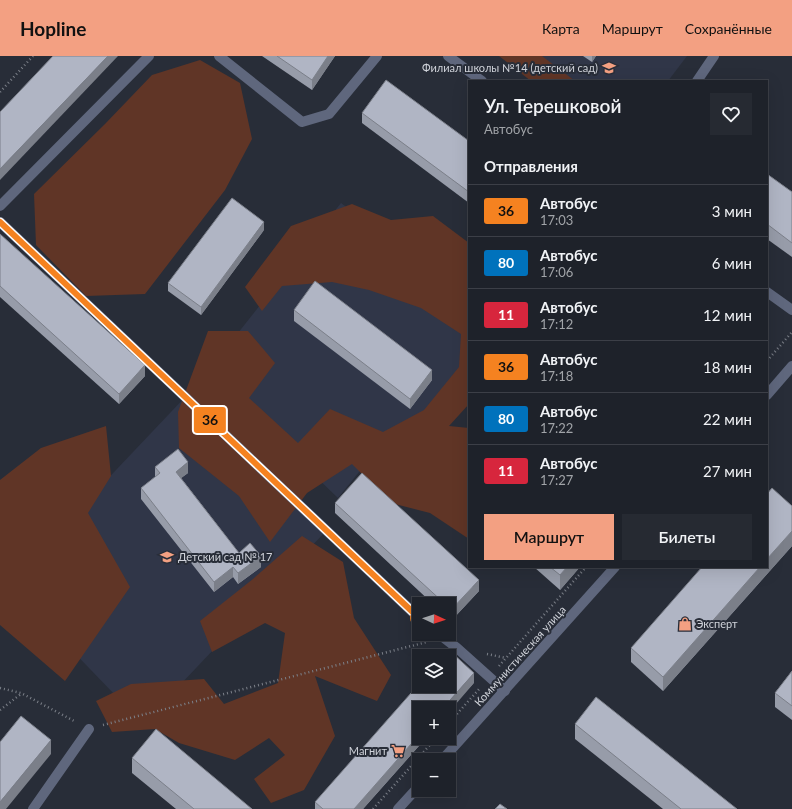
<!DOCTYPE html>
<html lang="ru">
<meta charset="utf-8">
<style>
body{margin:0;font-family:Lato,sans-serif;background:#262a32;color:#f1f3f6;height:100vh;display:flex;flex-direction:column;font-size:15px;white-space:nowrap}
*{box-sizing:border-box;margin:0}
p{font-size:13px;color:#a1a4a8}
.icon{flex:none;width:22px;height:22px;fill:none;stroke:currentColor;stroke-width:2;stroke-linecap:round;stroke-linejoin:round}
.map{position:relative;flex:1;overflow:hidden}
.side{position:absolute;left:468px;top:24px;width:300px;height:488px;display:flex;flex-direction:column;background:#1e222a;border-radius:0px;box-shadow:0 4px 16px #0002,0 0 0 1px #3c3f47}
.side>*{flex:none}
.badge{padding:0 8px;border-radius:3px;font-size:14px;line-height:26px}
.needle{width:26px;rotate:93deg}
.tools{position:absolute;left:412px;top:541px;display:grid;gap:8px}
.tools a{display:grid;place-items:center;width:44px;height:44px;border-radius:0px;background:#1e222a;box-shadow:0 4px 16px #0002,0 0 0 1px #3c3f47;font-size:20px}
.map>.badge{position:absolute;translate:-50% -50%;box-shadow:0 0 0 2px #fff}
h2{padding:0 16px;font-size:15px;line-height:36px}
.round{display:grid;place-items:center;flex:none;width:42px;height:42px;border-radius:0px;background:#262a32}
.head{display:flex;align-items:center;justify-content:space-between;height:68px;padding:0 16px}
h1{font-size:19px;font-weight:600;line-height:30px}
.action{display:flex;gap:8px;margin-top:auto;padding:8px 16px}
.action a{flex:1;height:46px;border-radius:0px;background:#f3a082;color:#111;font-size:16px;font-weight:600;line-height:46px;text-align:center}
.action a+a{background:#262a32;color:#f1f3f6}
ul{padding:0;list-style:none}
li{display:flex;align-items:center;gap:12px;height:52px;padding:0 16px;border-top:1px solid #3c3f47}
li div{flex:1}
li b{display:block;font-size:15px}
li em{font-style:normal}
li .badge{min-width:44px;font-weight:700;text-align:center}
header{display:flex;align-items:center;gap:24px;box-sizing:border-box;height:56px;padding:0 20px;background:#f3a082;color:#111}
header strong{font-size:19px}
nav{display:flex;gap:22px;margin-inline-start:auto;font-size:14px}
.map>svg:first-child{display:block}
.built{fill:#303648}
.green{fill:#603526}
.lines{fill:none;stroke-linecap:round;stroke-linejoin:round}
.path{stroke:#7c8089;stroke-width:2.5;stroke-dasharray:1 3;stroke-linecap:butt}
.minor{stroke:#5f677d;stroke-width:10}
.wall{fill:#979ca9}
.shaded-wall{fill:#7b7f89}
.building{fill:#b0b5c4;stroke:#7b7f89}
.line-casing{stroke:#fff;stroke-width:9}
.line{stroke:#f58220;stroke-width:6}
.stop-dot{fill:#fff;stroke:#f58220;stroke-width:2}
.labels{text-anchor:middle;stroke-width:4;stroke-linejoin:round;paint-order:stroke}
.poi-label{font-size:11px;fill:#d0d3da;stroke:#282d38;text-anchor:end}
.street-label{font-size:11px;fill:#d0d3da;stroke:#282d38}
</style>
<header>
<strong>Hopline</strong>
<nav><a>Карта</a><a>Маршрут</a><a>Сохранённые</a></nav>
</header>
<div class="map">
<svg width="792" height="753" viewBox="0 0 792 753">
<rect width="100%" height="100%" fill="#282d38"/>
<g class="built">
<polygon points="523,0 687,0 668,25 557,25"/>
<polygon points="341,147 469,243 469,309 378,421 363,411 338,442 207,316"/>
<polygon points="188,338 326,475 143,668 8,528"/>
</g>
<g class="green">
<polygon points="499,0 542,0 575,25 531,25"/>
<polygon points="200,4 240,27 252,83 225,134 145,238 86,240 36,189 34,138 105,68 152,19"/>
<polygon points="352,148 391,164 433,160 469,187 469,348 449,370 469,372 469,483 430,457 391,447 352,408 307,437 270,486 239,440 179,392 178,356 208,275 248,275 275,307 249,342 298,387 330,353 383,376 424,354 459,311 461,278 421,252 369,234 332,226 282,230 262,255 245,231 291,170"/>
<polygon points="106,370 111,420 88,457 130,531 65,625 0,569 0,424 41,392"/>
<polygon points="302,480 343,506 354,562 391,619 377,645 315,620 335,680 304,734 271,747 254,723 285,699 269,682 235,704 179,687 155,673 112,676 96,645 131,628 204,623 224,648 278,627 285,577 265,567 212,596 200,565 253,523"/>
</g>
<g class="lines">
<g class="path">
<polyline points="0,36 33,0"/>
<polyline points="767,305 792,276"/>
<polyline points="487,598 506,602"/>
<polyline points="499,610 586,511"/>
<polyline points="0,632 21,637 76,666"/>
<polyline points="0,654 21,638"/>
<polyline points="449,667 480,632"/>
<polyline points="103,669 427,586"/>
<polyline points="373,753 436,682"/>
</g>
<g class="minor">
<polyline points="219,0 302,66 329,58 377,0"/>
<polyline points="448,0 482,25"/>
<polyline points="697,25 714,0"/>
<polyline points="0,150 149,0"/>
<polyline points="0,166 419,562"/>
<polyline points="767,236 792,254"/>
<polyline points="767,339 792,310"/>
<polyline points="439,578 457,592 505,635"/>
<polyline points="442,704 615,511"/>
<polyline points="33,753 89,673"/>
<polyline points="398,753 419,730"/>
</g>
</g>
<g class="wall">
<polygon points="262,0 335,0 312,34"/>
<polygon points="583,0 596,0 592,6"/>
<polygon points="362,57 469,85 469,147 362,67"/>
<polygon points="767,118 792,136 792,201 767,183"/>
<polygon points="264,174 201,259 168,235 168,227"/>
<polygon points="0,178 145,320 119,348 0,241"/>
<polygon points="294,254 432,324 410,353 294,265"/>
<polygon points="155,411 188,417 181,422 239,497 261,511 238,528 233,521 214,536 141,443 141,432 155,421"/>
<polygon points="335,447 479,535 451,565 449,562 449,548 433,548 335,457"/>
<polygon points="792,450 792,490 663,635 631,606 631,592"/>
<polygon points="534,511 580,511 560,534"/>
<polygon points="792,615 792,664 775,651 775,637"/>
<polygon points="474,627 419,682 426,682 363,753 315,753 315,746"/>
<polygon points="575,668 737,753 663,753 575,683"/>
<polygon points="132,702 252,753 176,753 132,717"/>
</g>
<g class="shaded-wall">
<polygon points="108,0 118,0 0,124 0,113"/>
<polygon points="328,0 335,0 312,34 312,24"/>
<polygon points="592,0 596,0 592,6"/>
<polygon points="264,166 264,174 201,259 201,251"/>
<polygon points="145,309 145,320 119,348 119,338"/>
<polygon points="432,314 432,324 410,353 410,343"/>
<polygon points="188,406 188,417 176,426 176,416"/>
<polygon points="792,475 792,490 663,635 663,621 760,511 767,511 767,503"/>
<polygon points="261,500 261,511 238,528 238,517"/>
<polygon points="233,511 233,521 214,536 214,526"/>
<polygon points="567,511 580,511 560,534 560,519"/>
<polygon points="479,524 479,535 451,565 451,554"/>
<polygon points="474,617 474,627 449,656 449,652 443,652"/>
<polygon points="419,679 419,682 426,682 363,753 354,753"/>
<polygon points="51,684 51,698 6,753 0,753 0,746"/>
</g>
<g class="building">
<polygon points="53,0 108,0 0,113 0,56"/>
<polygon points="277,0 328,0 312,24"/>
<polygon points="386,24 469,85 469,136 362,57"/>
<polygon points="767,118 792,136 792,187 767,168"/>
<polygon points="232,142 264,166 201,251 168,227"/>
<polygon points="0,178 145,309 119,338 0,230"/>
<polygon points="315,225 432,314 410,343 294,254"/>
<polygon points="178,393 188,406 176,416 239,497 250,487 261,500 238,517 233,511 214,526 141,432 160,417 155,411"/>
<polygon points="362,417 479,524 451,554 449,552 449,548 445,548 335,447"/>
<polygon points="772,432 792,450 792,475 767,503 767,438"/>
<polygon points="550,511 567,511 560,519"/>
<polygon points="702,511 760,511 663,621 631,592"/>
<polygon points="449,594 474,617 443,652 419,652 419,679 354,753 323,753 315,746 419,628 419,630 449,630 449,600 444,600"/>
<polygon points="792,615 792,650 775,637"/>
<polygon points="596,641 737,753 681,753 575,668"/>
<polygon points="21,660 51,684 0,746 0,686"/>
<polygon points="156,673 252,753 194,753 132,702"/>
<polygon points="500,748 507,753 495,753"/>
</g>
<g class="lines">
<g class="line-casing">
<polyline id="line" points="0,166 419,562"/>
</g>
<use href="#line" class="line"/>
</g>
<defs>
<g id="school-bare" transform="scale(1.08)"><path d="M0-5L7-2L0 1L-7-2ZM-4 1L0 2.5L4 1V4Q0 6-4 4Z" fill="#f3a082" stroke="#282d38" stroke-width="2.5" paint-order="stroke"/></g>
<g id="shop-bare" transform="scale(1.08)"><path d="M-5-2.5h2.3a2.7 3.5 0 0 1 5.4 0H5L5.5 6h-11ZM-1.5-2.5h3a1.5 2.3 0 0 0-3 0Z" fill="#f3a082" stroke="#282d38" stroke-width="2.5" paint-order="stroke"/></g>
<g id="supermarket-bare" transform="scale(1.08)"><path d="M-6-5.5h2.5l.6 2H6L4.5 2H-2.5L-4.4-4H-6ZM-1.5 3.2a1.3 1.3 0 1 0 .1 0ZM3 3.2a1.3 1.3 0 1 0 .1 0Z" fill="#f3a082" stroke="#282d38" stroke-width="2.5" paint-order="stroke"/></g>
</defs>
<g fill-rule="evenodd">
<use href="#school-bare" x="609" y="12"/>
<use href="#school-bare" x="167" y="501"/>
<use href="#shop-bare" x="685" y="568"/>
<use href="#supermarket-bare" x="398" y="695"/>
</g>
<circle class="stop-dot" cx="419" cy="562" r="8"/>
<g class="labels">
<g class="poi-label">
<text x="598" y="16">Филиал школы №14 (детский сад)</text>
<text x="178" y="505" text-anchor="start">Детский сад № 17</text>
<text x="696" y="572" text-anchor="start">Эксперт</text>
<text x="387" y="699">Магнит</text>
</g>
<g class="street-label">
<text transform="translate(520 600) rotate(-48)" y="4">Коммунистическая улица</text>
</g>
</g>
</svg>
<div class="tools">
<a><svg class="needle" viewBox="-14 -14 28 28"><path d="M0-13l5 13h-10z" fill="#e53935"/><path d="M0 13l5-13h-10z" fill="#a1a4a8"/></svg></a>
<a><svg class="icon" aria-label="layers" viewBox="0 0 24 24"><path d="M12 4l9 5-9 5-9-5zM3 14l9 5 9-5"/></svg></a>
<a>+</a>
<a>−</a>
</div>
<b class="badge" style="left:210px;top:364px;background:#f58220;color:#111">36</b>
<section class="side">
<div class="head"><div><h1>Ул. Терешковой</h1><p>Автобус</p></div><a class="round"><svg class="icon" aria-label="heart" viewBox="0 0 24 24"><path d="M12 20l-8-8c-3-5 5-10 8-4 3-6 11-1 8 4z"/></svg></a></div>
<h2>Отправления</h2>
<ul>
<li><span class="badge" style="background:#f58220;color:#111">36</span><div><b>Автобус</b><p>17:03</p></div><em>3 мин</em></li>
<li><span class="badge" style="background:#0072bc;color:#fff">80</span><div><b>Автобус</b><p>17:06</p></div><em>6 мин</em></li>
<li><span class="badge" style="background:#d7263d;color:#fff">11</span><div><b>Автобус</b><p>17:12</p></div><em>12 мин</em></li>
<li><span class="badge" style="background:#f58220;color:#111">36</span><div><b>Автобус</b><p>17:18</p></div><em>18 мин</em></li>
<li><span class="badge" style="background:#0072bc;color:#fff">80</span><div><b>Автобус</b><p>17:22</p></div><em>22 мин</em></li>
<li><span class="badge" style="background:#d7263d;color:#fff">11</span><div><b>Автобус</b><p>17:27</p></div><em>27 мин</em></li>
</ul>
<div class="action"><a>Маршрут</a><a>Билеты</a></div>
</section>
</div>
